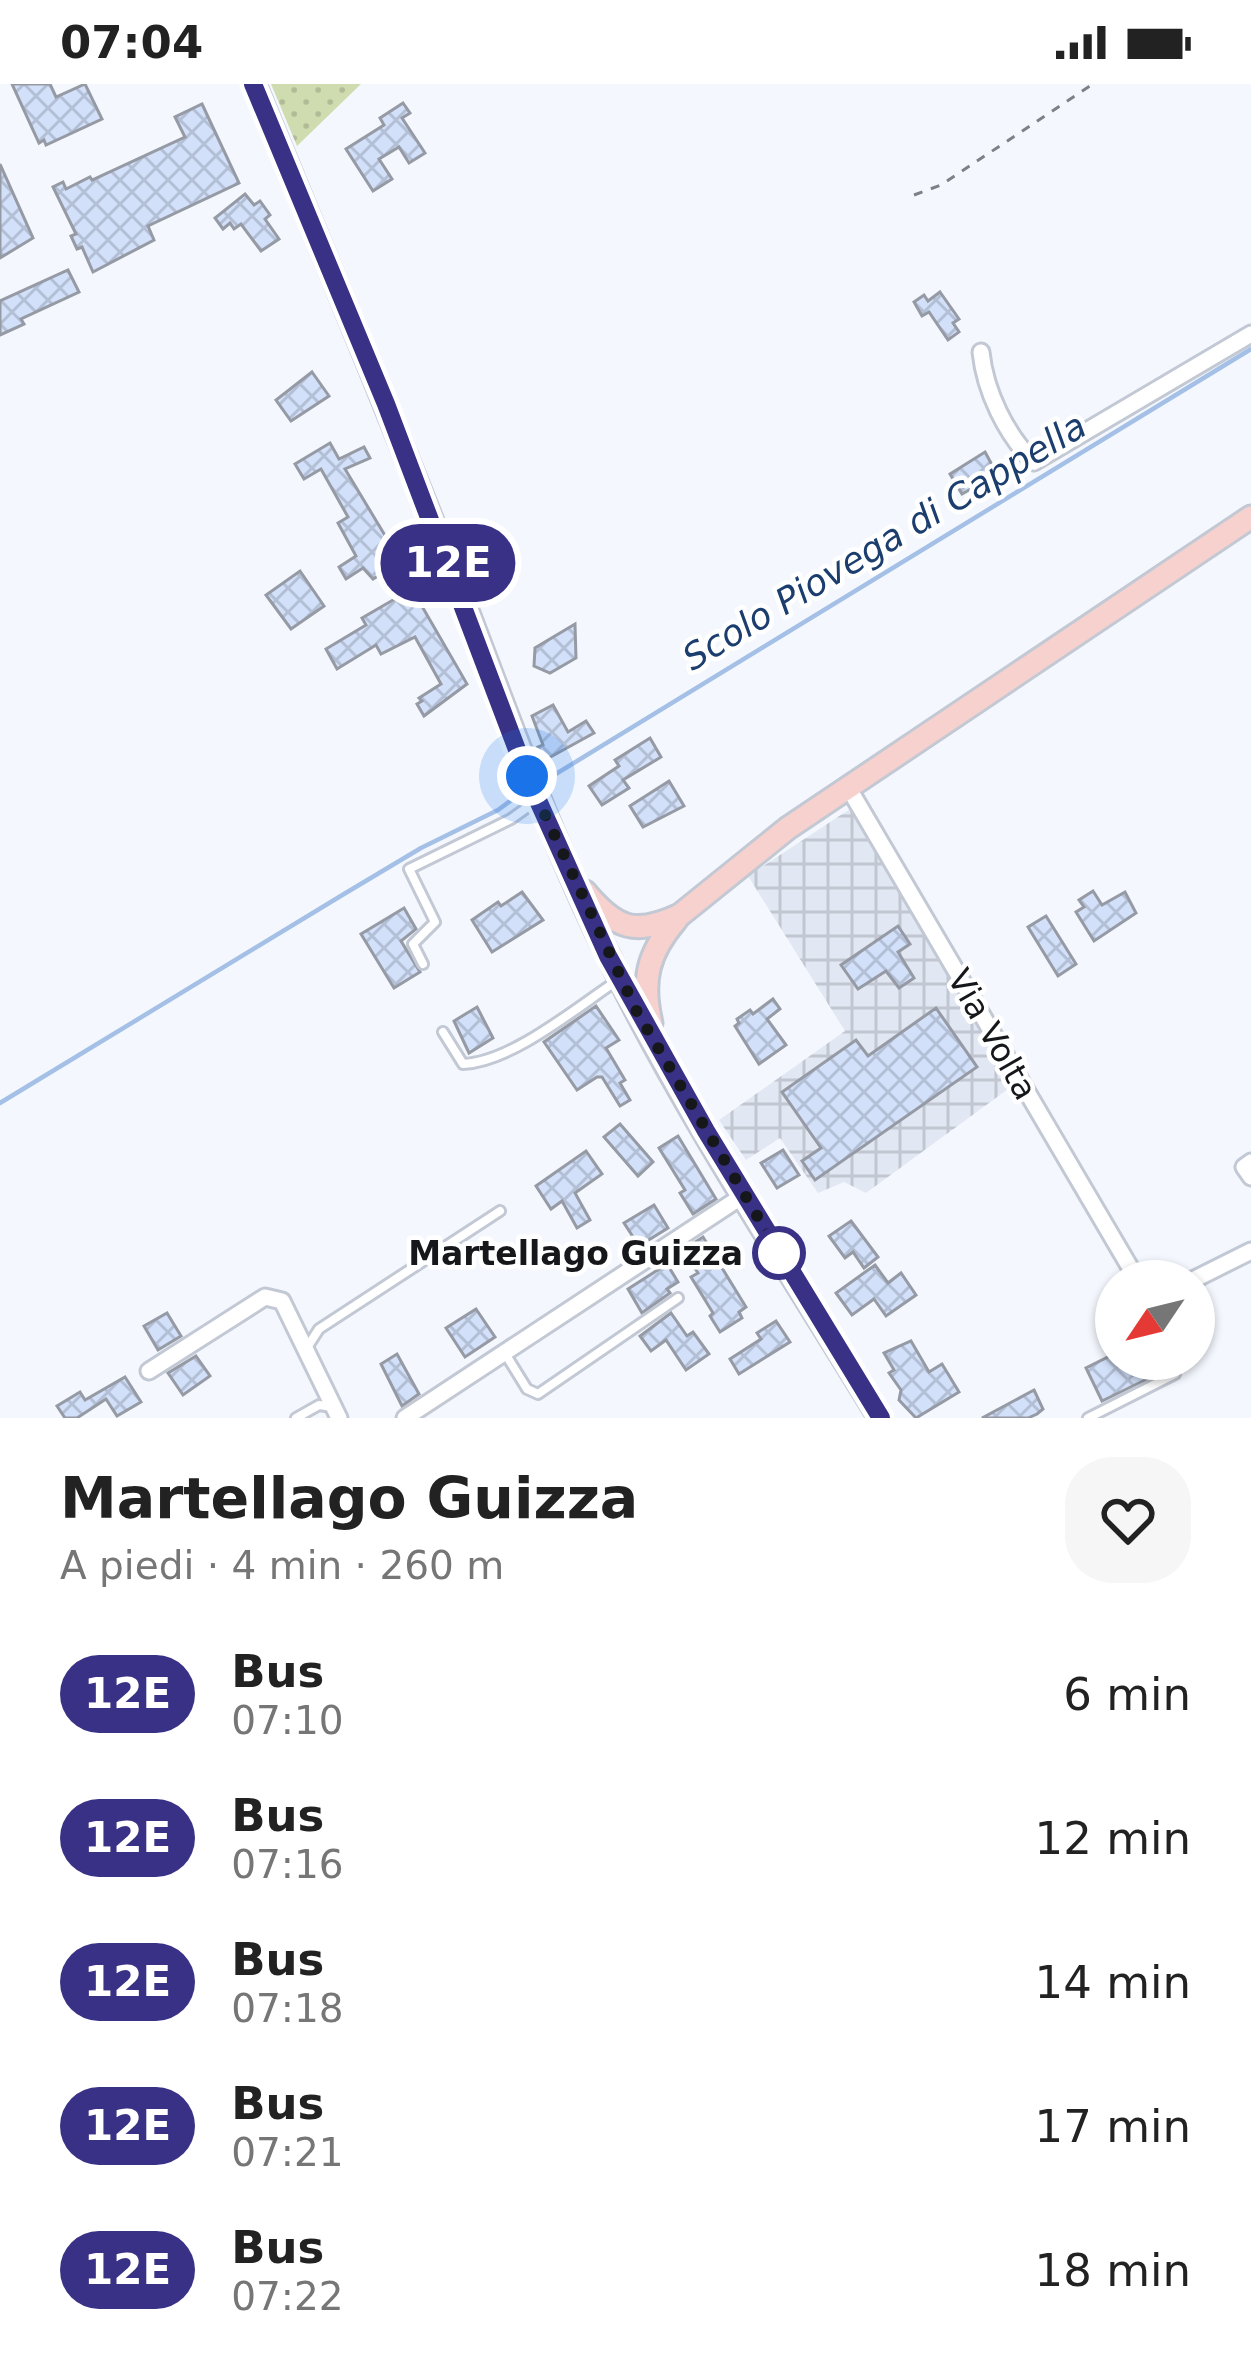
<!DOCTYPE html>
<html lang="it">
<meta charset="utf-8">
<style>
body{margin:0;font-family:"DejaVu Sans",sans-serif;background:#f6f6f6;color:#222;height:100vh;display:flex;flex-direction:column;font-size:45px;white-space:nowrap}
*{box-sizing:border-box;margin:0}
p{font-size:39px;color:#767676}
.icon{flex:none;width:66px;height:66px;fill:none;stroke:currentColor;stroke-width:2;stroke-linecap:round;stroke-linejoin:round}
.map{position:relative;height:1334px;overflow:hidden}
.drawer{display:flex;flex-direction:column;background:#fff;flex:1}
.drawer>*{flex:none}
.badge{padding:0 24px;border-radius:39px;font-size:42px;line-height:78px}
.needle{width:78px;rotate:235deg}
.buttons{position:absolute;left:1095px;top:1176px;display:grid;gap:24px}
.buttons a{display:grid;place-items:center;width:120px;height:120px;border-radius:50%;background:#fff;box-shadow:0 3px 9px #0004;font-size:60px}
.you{position:absolute;width:60px;height:60px;margin:-30px;border:9px solid #fff;border-radius:50%;background:#1a73e8;box-shadow:0 0 0 18px #1a73e833}
.map>.badge{position:absolute;translate:-50% -50%;box-shadow:0 0 0 6px #fff}
.round{display:grid;place-items:center;flex:none;width:126px;height:126px;border-radius:48px;background:#f6f6f6}
.head{display:flex;align-items:center;justify-content:space-between;height:204px;padding:0 60px}
h1{font-size:57px;font-weight:600;line-height:90px}
ul{padding:0;list-style:none}
li{display:flex;align-items:center;gap:36px;height:144px;padding:0 60px}
li div{flex:1}
li b{display:block;font-size:45px}
li em{font-style:normal}
li .badge{min-width:132px;font-weight:700;text-align:center}
.status{display:flex;justify-content:space-between;align-items:center;height:84px;padding:0 60px;background:#fff;direction:ltr}
.status svg{height:33px;fill:currentColor}
.map>svg:first-child{display:block}
.industrial{fill:url(#industrial-grid)}
.grass{fill:url(#grass-dots)}
.lines{fill:none;stroke-linecap:round;stroke-linejoin:round}
.stream{stroke:#a5c0e6;stroke-width:4.5}
.building{fill:url(#building-cross-hatch);stroke:#959aa4;stroke-width:3}
.lane-casing{stroke:#c3c9d4;stroke-width:14}
.street-casing{stroke:#c3c9d4;stroke-width:21}
.secondary-casing{stroke:#c3c9d4;stroke-width:27}
.path{stroke:#7d8085;stroke-width:3;stroke-dasharray:9 9;stroke-linecap:butt}
.lane{stroke:#fff;stroke-width:8}
.street{stroke:#fff;stroke-width:15}
.secondary{stroke:#f6d1cd;stroke-width:21}
.line-casing{stroke:#fff;stroke-width:27}
.line{stroke:#393185;stroke-width:18}
.walk{stroke:#15171b;stroke-width:12;stroke-dasharray:0 21.6}
.stop-dot{fill:#fff;stroke:#393185;stroke-width:6}
.labels{text-anchor:middle;stroke-width:9;stroke-linejoin:round;paint-order:stroke}
.street-label{font-size:33px;fill:#15171b;stroke:#fff}
.stop-label{font-size:33px;font-weight:bold;fill:#15171b;stroke:#fff;text-anchor:end}
.water-label{font-size:36px;font-style:italic;fill:#1b3e6e;stroke:#fff}
</style>
<div class="status"><b>07:04</b><svg viewBox="0 0 49 12"><path d="M0 12V9h3v3zM5 12V6h3v6zM10 12V3h3v9zM15 12V0h3v12zM26 1h20v11H26zM47 4h2v5h-2z"/></svg></div>
<div class="map">
<svg width="1251" height="1334" viewBox="0 0 1251 1334">
<defs>
<pattern id="industrial-grid" width="8" height="8" patternUnits="userSpaceOnUse" patternTransform="scale(3)"><rect width="8" height="8" fill="#e2e8f3"/><path d="M0 4h8M4 0v8" fill="none" stroke="#c1c6d0"/></pattern>
<pattern id="grass-dots" width="8" height="8" patternUnits="userSpaceOnUse" patternTransform="scale(3)"><rect width="8" height="8" fill="#cfdcaf"/><path d="M2 2h.1M6 6h.1" fill="none" stroke="#b1bc96" stroke-width="1.8" stroke-linecap="round"/></pattern>
<pattern id="building-cross-hatch" width="8" height="8" patternUnits="userSpaceOnUse" patternTransform="scale(3)"><rect width="8" height="8" fill="#d2e0f9"/><path d="M0 0l8 8M0 8l8-8" fill="none" stroke="#b3bfd5"/></pattern>
</defs>
<rect width="100%" height="100%" fill="#f4f8fe"/>
<polygon class="industrial" points="853,723 1015,1000 866,1109 844,1098 818,1109 780,1054 746,1076 719,1036 845,947 748,792"/>
<polygon class="grass" points="271,0 361,0 297,62"/>
<g class="lines">
<g class="stream">
<polyline points="546,696 1251,265"/>
<polyline points="0,1019 344,810 421,764 498,726 521,709"/>
</g>
</g>
<g class="building">
<polygon points="12,0 50,0 56,13 85,0 102,35 46,61 44,56 39,59"/>
<polygon points="403,19 410,29 402,34 425,69 409,79 399,63 379,75 392,95 373,107 346,65 384,41 380,34"/>
<polygon points="202,20 239,99 148,142 154,156 93,188 82,163 77,165 71,152 76,150 53,103 63,98 66,105 90,93 92,96 185,53 175,33"/>
<polygon points="0,80 33,154 0,174"/>
<polygon points="245,110 254,121 260,117 270,131 265,135 279,155 261,167 241,140 234,145 230,139 223,145 215,134"/>
<polygon points="68,186 79,208 21,235 24,240 0,251 0,217"/>
<polygon points="940,208 959,235 953,239 959,248 948,256 929,228 922,232 914,218 924,211 928,217"/>
<polygon points="312,288 329,312 291,337 276,316"/>
<polygon points="330,359 339,375 364,363 370,374 345,385 401,478 373,495 363,484 346,495 339,483 356,472 338,439 348,433 321,385 304,395 295,380"/>
<polygon points="985,368 997,390 962,410 950,390"/>
<polygon points="300,487 324,522 291,545 266,511"/>
<polygon points="412,505 467,600 424,632 417,620 422,617 419,614 441,600 415,553 381,570 376,561 337,585 326,565 366,541 362,534"/>
<polygon points="575,540 576,574 550,589 534,582 535,564"/>
<polygon points="553,621 568,648 586,637 594,649 545,676 538,663 543,661 532,632"/>
<polygon points="650,654 661,673 623,696 629,704 602,721 589,702 619,682 615,676"/>
<polygon points="669,697 684,722 643,743 630,722"/>
<polygon points="1093,807 1102,821 1125,808 1136,829 1094,857 1076,828 1084,823 1079,816"/>
<polygon points="522,808 543,836 492,868 472,836 498,818 501,822"/>
<polygon points="404,824 416,845 401,857 420,888 394,904 361,850"/>
<polygon points="1046,832 1076,880 1058,892 1028,843"/>
<polygon points="898,842 910,860 898,868 914,894 899,904 886,887 858,905 841,881"/>
<polygon points="773,915 780,925 767,935 786,961 759,980 735,942 739,939 737,935 750,926 753,930"/>
<polygon points="596,922 619,956 606,964 625,996 620,999 630,1016 620,1022 602,993 597,993 577,1006 544,958"/>
<polygon points="477,923 493,954 469,969 454,937"/>
<polygon points="936,924 977,983 815,1096 802,1077 821,1064 782,1008 856,956 868,972"/>
<polygon points="620,1040 653,1078 638,1092 604,1053"/>
<polygon points="678,1052 716,1115 693,1130 680,1109 685,1106 659,1064"/>
<polygon points="783,1066 799,1091 777,1104 761,1079"/>
<polygon points="586,1067 602,1090 575,1109 590,1136 577,1144 562,1117 551,1125 536,1102"/>
<polygon points="654,1121 668,1144 639,1162 624,1139"/>
<polygon points="851,1137 878,1173 864,1184 853,1168 845,1174 829,1152"/>
<polygon points="703,1153 746,1223 739,1228 742,1234 720,1248 710,1232 713,1229 691,1193 698,1189 683,1166"/>
<polygon points="667,1180 678,1198 667,1205 670,1209 642,1229 628,1205"/>
<polygon points="875,1181 888,1199 901,1189 916,1211 886,1232 874,1215 852,1231 836,1209"/>
<polygon points="476,1225 495,1253 465,1273 446,1244"/>
<polygon points="167,1229 181,1252 158,1266 144,1242"/>
<polygon points="671,1229 687,1252 693,1248 709,1270 686,1286 666,1256 651,1267 640,1252"/>
<polygon points="776,1237 790,1258 739,1290 730,1275 761,1255 757,1249"/>
<polygon points="911,1257 929,1288 942,1280 959,1308 916,1334 899,1316 901,1306 889,1289 894,1286 884,1269"/>
<polygon points="1116,1269 1116,1275 1188,1275 1102,1317 1086,1284"/>
<polygon points="397,1270 419,1310 402,1322 381,1280"/>
<polygon points="196,1272 210,1292 183,1311 168,1289"/>
<polygon points="125,1293 141,1318 117,1332 106,1315 77,1334 65,1334 57,1322 80,1308 85,1316"/>
<polygon points="1034,1306 1043,1325 1037,1330 1028,1334 982,1334"/>
</g>
<g class="lines">
<g class="lane-casing">
<g id="lane">
<polyline points="423,880 413,860 435,838 409,785 511,735 536,717"/>
<path d="M443 948 463 980C512 978 577 923 618 896"/>
<polyline points="308,1262 319,1245 500,1127"/>
<polyline points="506,1271 527,1305 538,1310 678,1214"/>
<polyline points="296,1334 319,1321 332,1323"/>
<polyline points="1088,1334 1175,1290"/>
</g>
</g>
<g class="street-casing">
<g id="street">
<path d="M981 268C985 307 1006 351 1034 378L1251 250"/>
<polyline points="848,703 1138,1197"/>
<polyline points="1251,1078 1244,1083 1251,1093"/>
<polyline points="1191,1197 1251,1167"/>
<polyline points="149,1287 265,1213 282,1217 339,1334"/>
<polyline points="405,1334 744,1111"/>
</g>
</g>
<g class="secondary-casing">
<g id="secondary">
<path d="M254 0C318 156 383 313 445 470 499 606 544 742 609 873 687 1033 788 1183 880 1334"/>
<path d="M585 808C616 845 635 852 680 831L788 744 1251 433"/>
<path d="M651 939C641 896 648 869 676 836"/>
</g>
</g>
<polyline class="path" points="914,111 941,101 1093,0"/>
<use href="#lane" class="lane"/>
<use href="#street" class="street"/>
<use href="#secondary" class="secondary"/>
</g>
<g class="lines">
<g class="line-casing">
<polyline id="line" points="253,0 386,320 527,692 608,872 706,1047 881,1334"/>
</g>
<use href="#line" class="line"/>
<polyline class="walk" points="527,692 637,928 779,1169"/>
</g>
<circle class="stop-dot" cx="779" cy="1169" r="24"/>
<g class="labels">
<g class="street-label">
<text transform="translate(993 950) rotate(60)" y="12">Via Volta</text>
</g>
<g class="stop-label">
<text x="743" y="1181">Martellago Guizza</text>
</g>
<g class="water-label">
<text transform="translate(884 457) rotate(-31)" y="13">Scolo Piovega di Cappella</text>
</g>
</g>
</svg>
<div class="buttons">
<a><svg class="needle" viewBox="-14 -14 28 28"><path d="M0-13l5 13h-10z" fill="#e53935"/><path d="M0 13l5-13h-10z" fill="#767676"/></svg></a>
</div>
<div class="you" style="left:527px;top:692px"></div>
<b class="badge" style="left:448px;top:479px;background:#393185;color:#fff">12E</b>
</div>
<section class="drawer">
<div class="head"><div><h1>Martellago Guizza</h1><p>A piedi · 4 min · 260 m</p></div><a class="round"><svg class="icon" aria-label="heart" viewBox="0 0 24 24"><path d="M12 20l-8-8c-3-5 5-10 8-4 3-6 11-1 8 4z"/></svg></a></div>
<ul>
<li><span class="badge" style="background:#393185;color:#fff">12E</span><div><b>Bus</b><p>07:10</p></div><em>6 min</em></li>
<li><span class="badge" style="background:#393185;color:#fff">12E</span><div><b>Bus</b><p>07:16</p></div><em>12 min</em></li>
<li><span class="badge" style="background:#393185;color:#fff">12E</span><div><b>Bus</b><p>07:18</p></div><em>14 min</em></li>
<li><span class="badge" style="background:#393185;color:#fff">12E</span><div><b>Bus</b><p>07:21</p></div><em>17 min</em></li>
<li><span class="badge" style="background:#393185;color:#fff">12E</span><div><b>Bus</b><p>07:22</p></div><em>18 min</em></li>
</ul>
</section>
